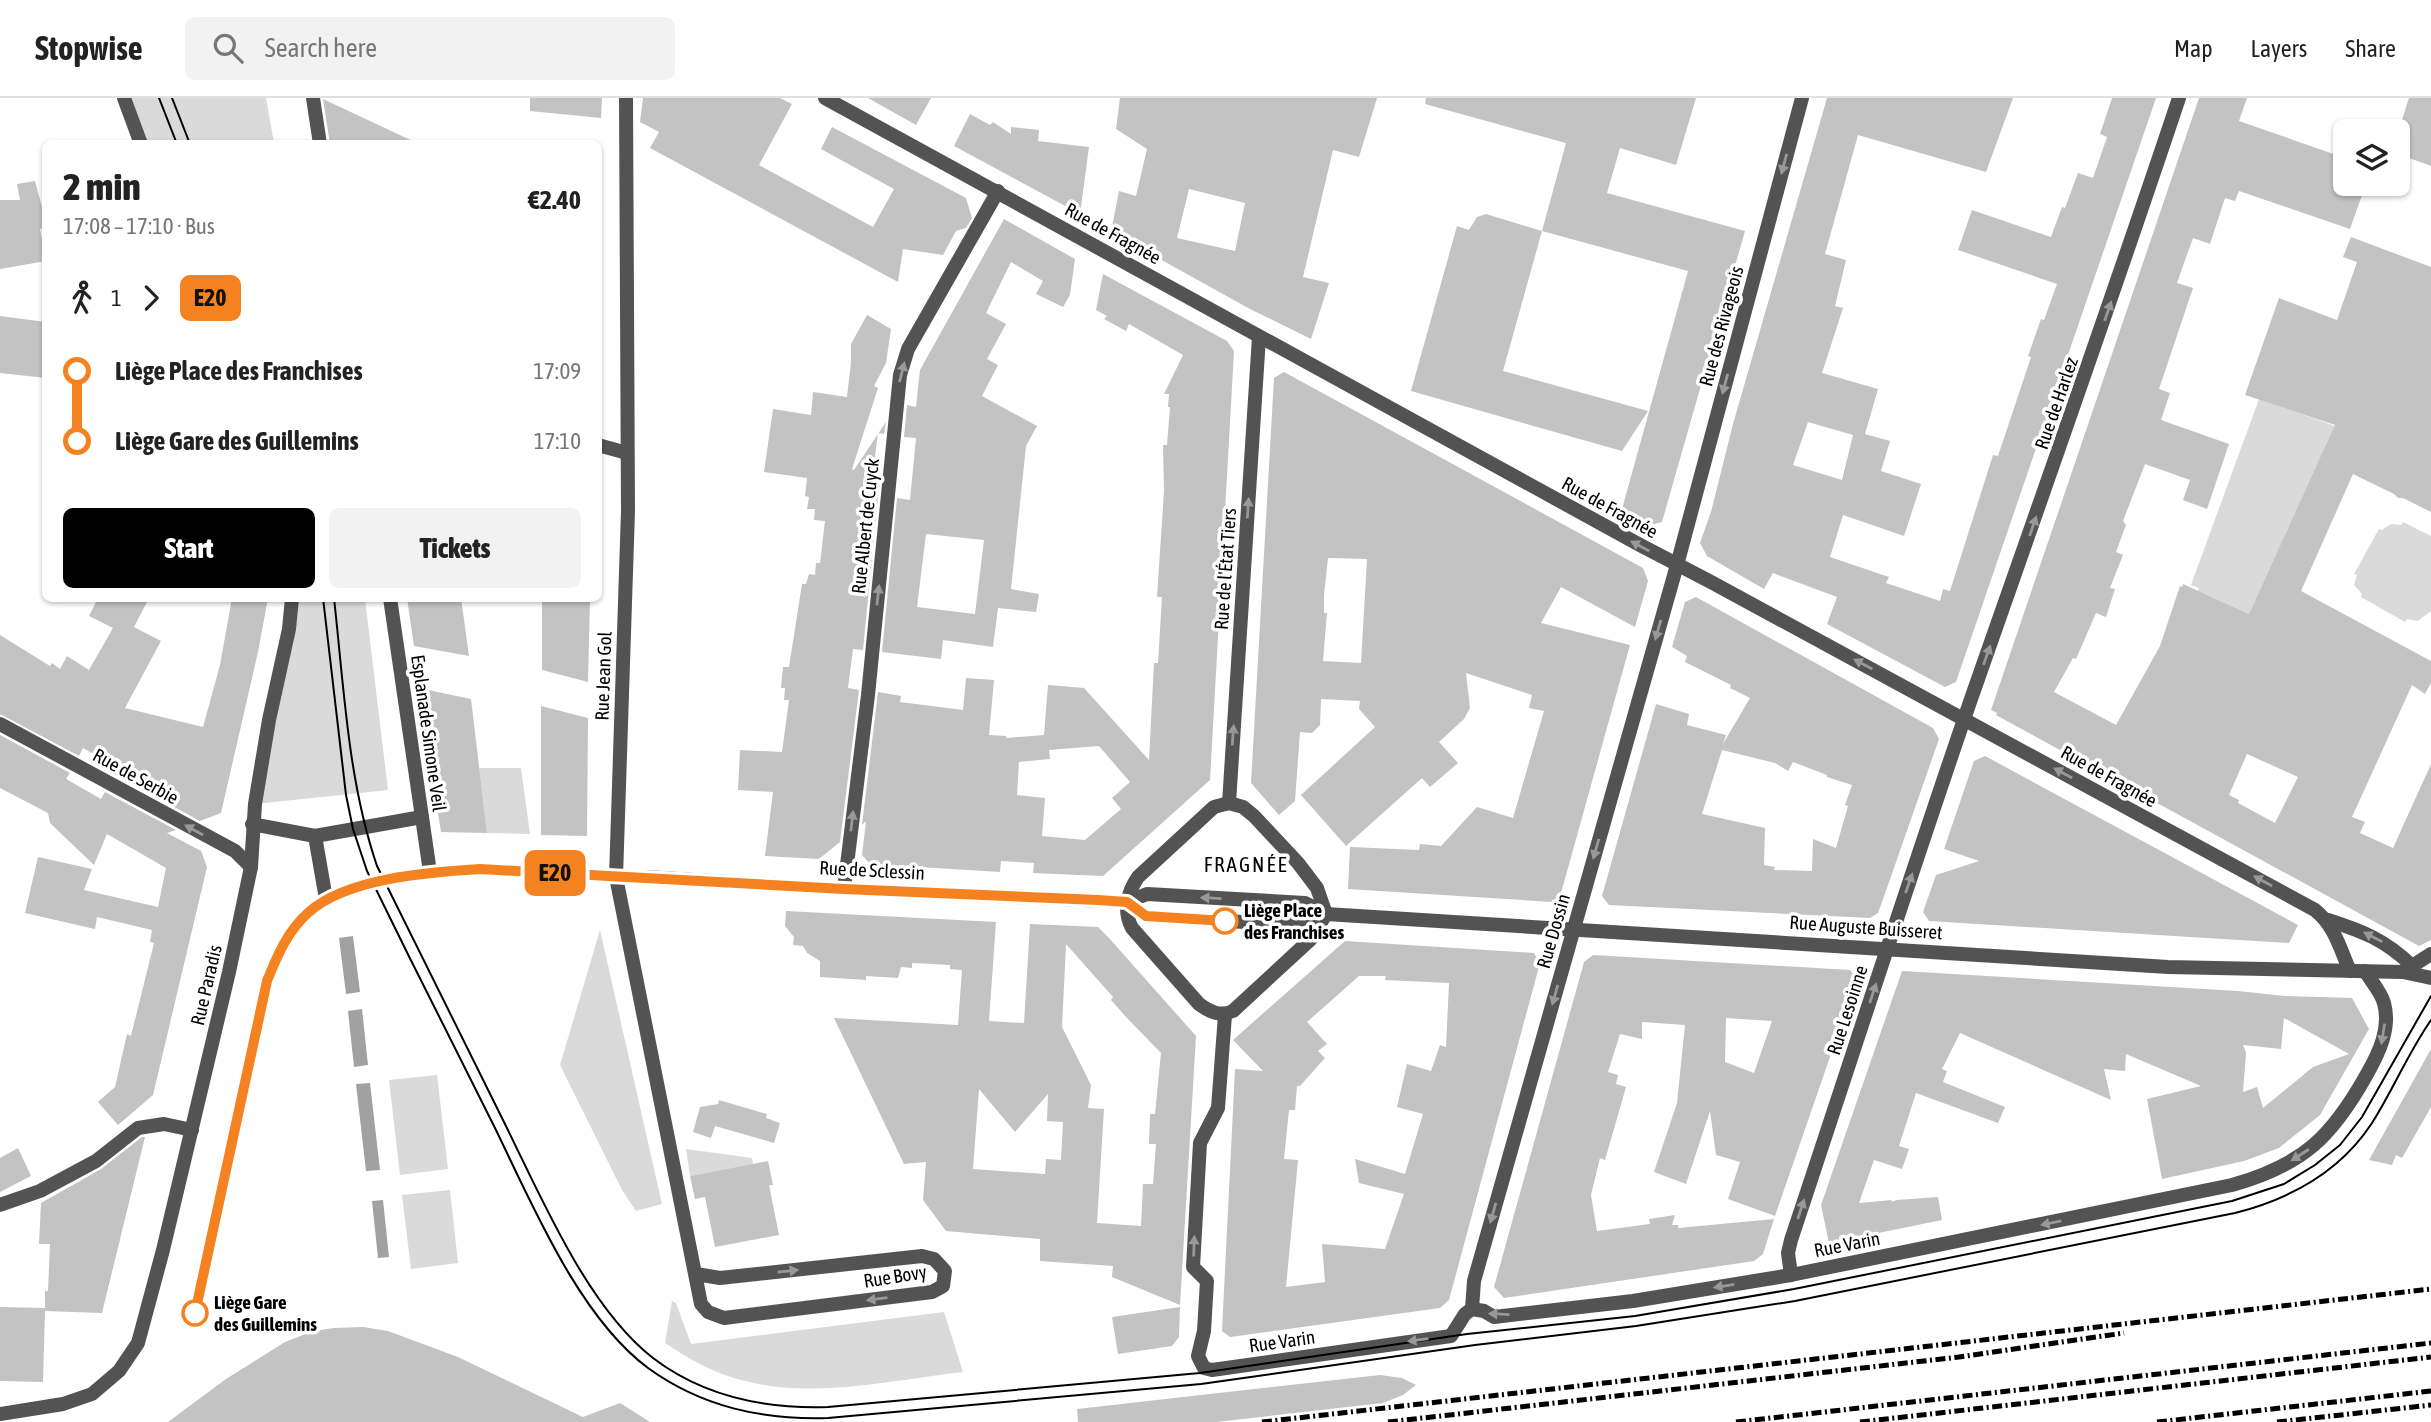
<!DOCTYPE html>
<meta charset="utf-8">
<style>
body{margin:0;font-family:"Asap Condensed",sans-serif;background:#f2f2f2;color:#222;height:100vh;display:flex;flex-direction:column;font-size:26px;white-space:nowrap}
*{box-sizing:border-box;margin:0}
p{font-size:23px;color:#767676}
.icon{flex:none;width:38px;height:38px;fill:none;stroke:currentColor;stroke-width:2;stroke-linecap:round;stroke-linejoin:round}
.map{position:relative;flex:1;overflow:hidden}
.drawer{position:absolute;left:42px;top:42px;width:560px;height:462px;display:flex;flex-direction:column;background:#fff;border-radius:10px;box-shadow:0 2px 5px #0004}
.drawer>*{flex:none}
.badge{padding:0 14px;border-radius:10px;font-size:24px;line-height:46px}
.controls{position:absolute;left:2333px;top:21px;display:grid;gap:14px}
.controls a{display:grid;place-items:center;width:77px;height:77px;border-radius:10px;background:#fff;box-shadow:0 2px 5px #0004;font-size:35px}
.map>.badge{position:absolute;translate:-50% -50%;box-shadow:0 0 0 4px #fff}
.legs{display:flex;align-items:center;gap:10px;height:77px;padding:0 21px;font-size:23px}
.legs p{margin-inline-start:auto}
.headline{display:flex;align-items:center;justify-content:space-between;height:119px;padding:0 21px}
h1{font-size:38px;font-weight:800;line-height:52px}
.action{display:flex;gap:14px;margin-top:auto;padding:14px 21px}
.action a{flex:1;height:80px;border-radius:10px;background:#000;color:#fff;font-size:28px;font-weight:800;line-height:80px;text-align:center}
.action a+a{background:#f2f2f2;color:#222}
ul{padding:0 21px;list-style:none}
li{display:flex;align-items:center;gap:24px;height:70px;font-size:26px}
li i{display:grid;place-items:center;width:10px;height:100%;margin:0 9px;background:currentColor}
li i::after{content:'';width:18px;height:18px;margin:-9px;border:5px solid;border-radius:50%;background:#fff}
li p{margin-inline-start:auto}
li:first-child i{background:linear-gradient(#0000 50%,currentColor 0)}
li:last-child i{background:linear-gradient(currentColor 50%,#0000 0)}
header{display:flex;align-items:center;gap:42px;box-sizing:border-box;height:98px;padding:0 35px;background:#fff;border-bottom:2px solid #e0e0e0}
header strong{font-size:33px}
nav{display:flex;gap:38px;margin-inline-start:auto;font-size:24px}
.search{width:490px;height:63px;background:#f2f2f2;display:flex;align-items:center;gap:18px;box-sizing:border-box;padding:0 24px;border-radius:10px;color:#767676;font-size:26px}
.map>svg:first-child{display:block}
.green{fill:#dadada}
.water{fill:#a1a1a1}
.building{fill:#c3c3c3;fill-rule:evenodd}
.lines{fill:none;stroke-linecap:round;stroke-linejoin:round}
.pedestrian{stroke:#535353;stroke-width:14}
.minor{stroke:#535353;stroke-width:14}
.tertiary{stroke:#535353;stroke-width:14}
.tram{stroke:#000;stroke-width:2}
.rail{stroke:#000;stroke-width:5;stroke-dasharray:10 3.5 2 3.5;stroke-linecap:butt}
.oneway{fill:#989898}
.line-1-casing{stroke:#fff;stroke-width:16}
.line-1{stroke:#f58220;stroke-width:10}
.stop-1-dot{fill:#fff;stroke:#f58220;stroke-width:3.5}
.labels{text-anchor:middle;stroke-width:7;stroke-linejoin:round;paint-order:stroke}
.street-label{font-size:19px;fill:#000;stroke:#fff}
.stop-label{font-size:19px;font-weight:bold;fill:#000;stroke:#fff;text-anchor:start}
.neighbourhood-label{font-size:21px;letter-spacing:2px;fill:#000;stroke:#fff}
</style>
<header>
<strong>Stopwise</strong>
<div class="search"><svg class="icon" aria-label="search" viewBox="0 0 24 24"><circle cx="10" cy="10" r="6"/><path d="M15 15l6 6"/></svg>Search here</div>
<nav><a>Map</a><a>Layers</a><a>Share</a></nav>
</header>
<div class="map">
<svg width="2431" height="1324" viewBox="0 0 2431 1324">
<rect width="100%" height="100%" fill="#fff"/>
<g class="green">
<polygon points="123,0 266,0 274,45 141,45"/>
<polygon points="2259,301 2335,328 2249,516 2205,496 2197,496 2199,490 2191,487"/>
<polygon points="2403,424 2431,438 2431,513 2418,523 2407,521 2405,524 2361,499 2362,496 2354,487 2357,477 2354,476 2379,431 2382,432 2391,426 2401,427"/>
<polygon points="292,501 365,501 388,692 255,706"/>
<polygon points="479,670 521,670 530,736 487,735"/>
<polygon points="600,832 662,1106 636,1113 622,1092 560,967"/>
<polygon points="437,977 448,1071 400,1077 389,982"/>
<polygon points="686,1051 752,1060 753,1066 690,1078"/>
<polygon points="450,1092 458,1165 411,1171 402,1097"/>
<path d="M672 1203 676 1205 691 1246 944 1214 963 1274C884 1283 799 1305 722 1276 701 1268 683 1257 665 1245Z"/>
</g>
<g class="water">
<polygon points="353,838 360,894 346,896 339,840"/>
<polygon points="362,911 368,967 354,969 348,913"/>
<polygon points="370,985 380,1072 366,1073 356,986"/>
<polygon points="383,1102 389,1159 378,1160 372,1103"/>
</g>
<g class="building">
<polygon points="530,0 602,0 601,20 530,13"/>
<polygon points="643,0 780,0 792,6 759,67 873,129 894,91 821,51 832,29 966,100 972,120 966,130 956,133 943,157 903,151 898,184 650,50 659,34 640,24"/>
<polygon points="868,0 931,0 916,27"/>
<path d="M1120 0H1377L1359 59 1333 52 1303 179 1329 185 1311 241 1250 211 1111 134 1119 93 1136 98 1147 51 1116 31ZM1189 91 1245 105 1235 153 1177 140Z"/>
<polygon points="1426,0 1696,0 1676,67 1620,50 1607,95 1745,133 1662,424 1651,427 1622,411 1688,173 1542,133 1566,45 1425,6"/>
<path d="M1827 0H2013L1986 74 1858 37 1825 156 1846 162 1835 208 1843 210 1822 275 1878 291 1865 336 1890 343 1881 373 1921 386 1904 438 1843 417 1830 459 1889 479 1886 485 1940 503 1943 491 1950 493 1993 357 1998 358 2031 259 2028 258 2041 221 2044 222 2057 186 1958 152 1972 112 2051 139 2062 109 2065 110 2078 75 2093 80 2107 39 2100 36 2112 0H2156L1956 584 1945 589 1827 526 1837 499 1773 475 1764 491 1707 458 1700 445 1711 414 1733 326ZM1808 324 1853 337 1842 382 1793 367Z"/>
<path d="M2199 0H2247L2239 23 2345 60V86H2366L2350 131 2239 93 2235 103 2225 100 2210 146 2193 140 2177 185 2193 190 2159 291 2170 295 2161 322 2229 346 2207 411 2183 402 2190 382 2145 366 2123 423 2126 427 2116 454 2123 457 2110 490 2115 491 2106 519 2096 515 2076 561 2073 560 2054 594 2116 627 2160 548 2180 488 2182 489 2183 486 2249 516 2335 327 2245 297 2279 200 2337 222 2357 164 2343 159 2351 139 2431 169V414L2403 400H2398L2394 396 2353 376 2301 493 2431 563V585L2425 596 2412 587 2352 719 2365 724 2360 735 2393 750 2431 666V842L2419 848 1996 617 1997 615 1991 612ZM2247 656 2298 679 2275 725 2238 705 2239 702 2229 697Z"/>
<polygon points="2409,0 2431,0 2431,68 2398,56 2398,34"/>
<polygon points="323,1 385,30 419,46 330,46"/>
<polygon points="970,16 990,27 993,24 1011,36 1011,29 1039,32 1038,43 1089,49 1080,116 954,48"/>
<polygon points="35,83 46,124 46,129 40,131 46,163 0,171 0,102 20,102 17,86"/>
<polygon points="1486,116 1542,133 1503,273 1648,313 1622,353 1411,293 1457,128 1469,132 1477,119"/>
<path d="M1004 121 1075 161 1070 197 1063 209 1036 196 1043 183 1011 164 986 215 1006 226 987 261 998 267 982 298 1037 328 1026 348 1011 491 1039 496 1036 514 998 510 993 549 943 542 941 561 882 554 897 400 910 402 916 340 904 339 907 307 916 309 920 272ZM926 436 984 442 975 516 917 509Z"/>
<path d="M1103 176 1227 243 1234 253 1210 682 1103 778 1033 775 1034 765 1001 763 1000 774 870 766 862 757 866 723 862 727 878 594 901 598 900 604 963 612 966 580 994 582 989 637 1006 638V640L1044 637 1048 587 1084 590 1149 662 1154 565H1158L1162 499H1157L1164 393 1163 347H1167L1170 309H1168L1169 296H1164L1183 257 1129 226 1126 233 1104 221 1107 218 1096 212ZM1099 648 1130 684 1112 700 1121 711 1085 742 1042 738 1045 700 1017 697 1019 664 1050 661 1049 652Z"/>
<polygon points="867,217 891,231 886,265 874,288 878,290 852,371 854,372 886,324 884,336 878,335 870,397 878,398 863,552 853,551 848,590 859,592 840,744 819,761 765,758 773,694 738,692 740,652 782,654 789,602 784,602 785,590 781,590 783,569 789,569 802,486 806,486 809,476 815,477 816,465 820,465 825,423 814,422 815,411 807,411 809,399 805,398 807,380 764,374 773,311 811,317 813,294 847,299 851,264 851,246"/>
<polygon points="0,218 46,224 46,280 0,275"/>
<path d="M1284 274 1643 470 1648 483 1635 529 1561 489 1541 525 1630 547 1563 788 1560 797 1552 804 1348 791 1350 749 1419 752 1420 746 1441 748 1477 709 1513 720 1544 613 1529 610 1532 597 1466 575 1470 610 1464 621 1439 644 1458 665 1430 689 1422 680 1346 748 1301 697 1375 629 1359 611 1360 603 1321 601 1320 627 1312 635 1300 634 1295 703 1279 717 1251 685 1274 280ZM1328 460 1367 461 1361 565 1323 563 1327 515H1324V497Z"/>
<path d="M1696 499 1933 630 1939 641 1887 790 1878 815 1870 820 1609 807 1602 798 1656 606 1689 616 1687 627 1726 637 1723 646 1750 600 1730 590 1731 587 1685 564 1687 558 1672 549 1685 504ZM1722 652 1775 665 1788 673 1793 664 1827 677V679L1852 687 1845 707 1848 708 1836 750 1813 741 1812 773 1774 772 1775 769 1764 767 1765 730 1702 716Z"/>
<polygon points="98,500 149,500 134,529 161,543 125,610 203,629 220,567 232,500 268,500 258,554 221,715 200,723 115,677 118,670 83,650 79,658 0,616 0,537 50,568 52,565 60,571 67,558 89,572 113,530 89,518"/>
<polygon points="407,500 461,500 469,558 414,548"/>
<polygon points="542,500 590,500 588,584 542,572"/>
<polygon points="418,590 471,601 487,735 441,734"/>
<polygon points="541,608 588,620 587,738 541,737"/>
<polygon points="0,637 70,675 66,681 101,701 105,694 176,732 167,735 201,753 207,769 153,997 118,1027 98,1004 115,989 127,936 131,938 154,845 150,844 152,832 97,819 95,831 25,815 38,759 92,771 84,792 158,809 166,770 107,736 94,767 50,725 48,715 0,690"/>
<polygon points="1985,658 2298,827 2289,845 1929,823 1923,814 1936,777 1979,763 1944,751 1974,663"/>
<path d="M786 813 996 824 989 923 1024 925 1030 826 1098 829 1109 840 1196 938 1180 1207 1112 1179 1113 1168 1040 1163V1141L946 1133 923 1102 926 1064 904 1066 834 920 958 927 962 872 950 871V867L912 865V870L901 869 898 880 866 878V882L820 879V863L807 855 803 848 793 847 794 839 785 828ZM1066 846 1113 899 1111 902 1127 920 1161 955 1155 1016H1150L1149 1046H1156L1153 1086H1143L1141 1128 1097 1125 1104 1011 1088 1010 1091 987 1062 929ZM979 991 1015 1034 1048 996 1047 1023 1063 1024 1061 1062 1046 1061 1045 1076 973 1071Z"/>
<path d="M1345 843 1534 855 1540 865 1449 1202 1440 1210 1230 1239 1222 1233 1235 971 1263 973 1233 942ZM1359 878H1386L1385 882 1449 885 1446 949 1440 947 1431 973 1407 966 1397 1009 1423 1016 1405 1076 1355 1061 1359 1085 1404 1096 1385 1151 1322 1146 1325 1184 1286 1189 1298 1062 1284 1061 1289 1012H1295L1297 988H1300L1325 960 1318 953 1327 946 1307 924Z"/>
<path d="M1593 857 1850 872 1857 881 1775 1118 1728 1101 1740 1064 1716 1057 1710 1013 1686 1086 1654 1074 1677 1005 1685 927 1642 924V941L1620 936 1608 974 1618 977 1616 986 1626 989 1605 1062 1600 1060 1591 1097 1597 1133 1650 1126 1649 1121 1675 1117 1672 1127H1678V1130L1774 1121 1763 1156 1754 1163 1504 1200 1494 1189 1584 864ZM1726 920 1772 923 1754 975 1725 964Z"/>
<path d="M1902 873 2238 893 2285 898 2352 900 2369 931 2320 1017 2279 1050 2244 1063 2162 1081 2147 1001 2201 988 2126 956 2125 973 2104 971 2111 1002 1960 935 1942 971 1947 973 1943 984 2005 1009 1998 1025 1916 995 1899 1048 1909 1051 1902 1071 1874 1062 1859 1105 1892 1102 1891 1104 1897 1102 1938 1099 1942 1122 1829 1145 1821 1107ZM2284 920 2349 956 2313 969 2263 1010 2257 989 2243 994 2246 955 2243 947 2281 951Z"/>
<polygon points="2431,951 2431,1009 2402,1060 2396,1057 2392,1067 2369,1062"/>
<polygon points="719,1002 767,1016 766,1020 780,1025 774,1045 715,1028 711,1040 693,1034 700,1009 718,1006"/>
<polygon points="142,1039 145,1039 102,1215 45,1213 43,1284 0,1283 0,1209 45,1210 45,1193 48,1193 50,1146 39,1146 41,1105 101,1071"/>
<polygon points="18,1050 31,1078 0,1094 0,1060"/>
<polygon points="768,1063 773,1087 769,1087 779,1137 715,1149 705,1099 695,1101 690,1078"/>
<polygon points="1180,1209 1179,1239 1172,1248 1118,1256 1112,1219"/>
<polygon points="363,1229 388,1233 458,1259 583,1319 620,1305 650,1324 168,1324 226,1281 285,1244 313,1233 334,1230"/>
<polygon points="1380,1277 1402,1280 1416,1287 1403,1297 1383,1305 1216,1324 1078,1324 1077,1311"/>
</g>
<g class="lines">
<g class="pedestrian">
<polyline points="313,0 320,46"/>
<polyline points="598,347 627,355"/>
<polyline points="390,500 430,774"/>
<polyline points="252,726 315,738"/>
<polyline points="326,801 315,738 422,719"/>
</g>
<g class="minor">
<polyline points="124,0 141,46"/>
<polyline points="626,0 628,413 616,779 701,1206 708,1214 724,1220 932,1194 943,1188 945,1173 934,1161 922,1158 720,1180 696,1176"/>
<path d="M825 0 1640 447 1711 484 2315 812C2335 828 2340 851 2350 873"/>
<polyline points="0,626 235,753 251,769"/>
<path d="M1229 705 1243 709 1254 718 1298 765 1317 790 1326 816 1311 841 1233 913C1220 919 1210 914 1199 906L1132 830C1123 813 1127 795 1138 779L1214 709Z"/>
<polyline points="1229,705 1259,239"/>
<polyline points="844,791 868,597 900,277 908,251 998,93"/>
<path d="M2328 822C2362 833 2386 842 2412 868"/>
<path d="M1225 917 1218 1010 1200 1045 1193 1169 1207 1183 1204 1233 1198 1258 1204 1270 1212 1272 1451 1238 1465 1216 1472 1211 1484 1213 1494 1219 1633 1203 1791 1177 2232 1087C2303 1067 2332 1039 2367 976 2379 955 2391 930 2384 905 2381 894 2371 883 2365 873"/>
<polyline points="0,1107 40,1093 96,1063 138,1030 164,1026 192,1032"/>
<path d="M1791 1177 1788 1155 1791 1142C1851 962 1909 781 1971 601 2041 401 2112 201 2179 0"/>
<polyline points="1472,1211 1474,1183 1677,467 1802,0"/>
<polyline points="0,1316 63,1306 92,1296 119,1273 138,1245 163,1152 229,874 251,769 255,706 269,622 289,531 292,500"/>
</g>
<g class="tertiary">
<polyline points="616,779 646,779 844,791 1127,804 1147,796 1305,805 1326,816 2168,869 2403,874 2431,880"/>
<polyline points="1127,804 1146,818 1294,827 1310,825 1326,816"/>
<polyline points="2403,874 2431,856"/>
</g>
<g class="tram">
<polyline points="159,0 177,46"/>
<polyline points="172,0 190,46"/>
<path d="M323 500 346 697 353 731 367 773C409 859 452 945 495 1030 532 1106 579 1219 648 1270 702 1309 762 1322 828 1320L1201 1286 1475 1247 1636 1228 1795 1203 2235 1115C2290 1101 2340 1074 2372 1025 2393 992 2408 955 2431 922"/>
<path d="M334 500C344 590 348 683 377 768 419 852 461 936 502 1020 540 1096 586 1208 653 1260 704 1299 765 1311 828 1309L1200 1275 1467 1236 1635 1218 1794 1191 2232 1103 2284 1086 2315 1067 2340 1047 2362 1019 2431 898"/>
</g>
<g class="rail">
<polyline points="1262,1324 2431,1191"/>
<polyline points="1388,1324 1959,1259 2124,1235"/>
<polyline points="1736,1324 2431,1245"/>
<polyline points="1860,1324 2431,1259"/>
<polyline points="2157,1324 2431,1293"/>
<polyline points="2277,1324 2431,1307"/>
</g>
</g>
<defs><path id="oneway-solid" d="M-6-.8H1V-3.2L6.5 0L1 3.2V.8H-6Z" transform="scale(1.75)"/></defs>
<g class="oneway">
<use href="#oneway-solid" transform="translate(1784 66) rotate(105)"/>
<use href="#oneway-solid" transform="translate(2108 213) rotate(-71)"/>
<use href="#oneway-solid" transform="translate(902 274) rotate(-76)"/>
<use href="#oneway-solid" transform="translate(1725 286) rotate(105)"/>
<use href="#oneway-solid" transform="translate(1248 410) rotate(-86)"/>
<use href="#oneway-solid" transform="translate(2033 428) rotate(-71)"/>
<use href="#oneway-solid" transform="translate(1640 448) rotate(-152)"/>
<use href="#oneway-solid" transform="translate(878 497) rotate(-84)"/>
<use href="#oneway-solid" transform="translate(1658 532) rotate(106)"/>
<use href="#oneway-solid" transform="translate(1987 557) rotate(-70)"/>
<use href="#oneway-solid" transform="translate(1863 566) rotate(-152)"/>
<use href="#oneway-solid" transform="translate(1233 637) rotate(-86)"/>
<use href="#oneway-solid" transform="translate(2063 675) rotate(-151)"/>
<use href="#oneway-solid" transform="translate(852 723) rotate(-83)"/>
<use href="#oneway-solid" transform="translate(194 732) rotate(-151)"/>
<use href="#oneway-solid" transform="translate(1596 751) rotate(106)"/>
<use href="#oneway-solid" transform="translate(2263 783) rotate(-151)"/>
<use href="#oneway-solid" transform="translate(1909 785) rotate(-71)"/>
<use href="#oneway-solid" transform="translate(1211 800) rotate(-177)"/>
<use href="#oneway-solid" transform="translate(2373 839) rotate(-153)"/>
<use href="#oneway-solid" transform="translate(1873 895) rotate(-72)"/>
<use href="#oneway-solid" transform="translate(1555 897) rotate(106)"/>
<use href="#oneway-solid" transform="translate(2383 936) rotate(99)"/>
<use href="#oneway-solid" transform="translate(2300 1057) rotate(147)"/>
<use href="#oneway-solid" transform="translate(1801 1111) rotate(-72)"/>
<use href="#oneway-solid" transform="translate(1493 1115) rotate(106)"/>
<use href="#oneway-solid" transform="translate(2051 1125) rotate(168)"/>
<use href="#oneway-solid" transform="translate(1194 1148) rotate(-88)"/>
<use href="#oneway-solid" transform="translate(788 1173) rotate(-6)"/>
<use href="#oneway-solid" transform="translate(1724 1188) rotate(171)"/>
<use href="#oneway-solid" transform="translate(877 1201) rotate(173)"/>
<use href="#oneway-solid" transform="translate(1499 1216) rotate(-177)"/>
<use href="#oneway-solid" transform="translate(1418 1242) rotate(172)"/>
</g>
<g class="lines">
<g class="line-1-casing">
<path id="line-1" d="M195 1215 267 883C277 858 288 832 309 814 347 780 430 774 480 771L844 791 1098 802 1127 804 1146 818 1225 823"/>
</g>
<use href="#line-1" class="line-1"/>
</g>
<g class="stop-1-dot">
<circle cx="1225" cy="823" r="12"/>
<circle cx="195" cy="1215" r="12"/>
</g>
<g class="labels">
<g class="street-label">
<text transform="translate(1113 135) rotate(29)" y="7">Rue de Fragnée</text>
<text transform="translate(1721 228) rotate(-75)" y="7">Rue des Rivageois</text>
<text transform="translate(2056 305) rotate(-71)" y="7">Rue de Harlez</text>
<text transform="translate(1610 409) rotate(29)" y="7">Rue de Fragnée</text>
<text transform="translate(865 428) rotate(-84)" y="7">Rue Albert de Cuyck</text>
<text transform="translate(1225 471) rotate(-86)" y="7">Rue de l'État Tiers</text>
<text transform="translate(603 578) rotate(-88)" y="7">Rue Jean Gol</text>
<text transform="translate(429 635) rotate(82)" y="7">Esplanade Simone Veil</text>
<text transform="translate(136 678) rotate(29)" y="7">Rue de Serbie</text>
<text transform="translate(2109 678) rotate(29)" y="7">Rue de Fragnée</text>
<text transform="translate(872 772) rotate(3)" y="7">Rue de Sclessin</text>
<text transform="translate(1866 829) rotate(4)" y="7">Rue Auguste Buisseret</text>
<text transform="translate(1553 833) rotate(-74)" y="7">Rue Dossin</text>
<text transform="translate(206 887) rotate(-77)" y="7">Rue Paradis</text>
<text transform="translate(1847 912) rotate(-72)" y="7">Rue Lesoinne</text>
<text transform="translate(1847 1146) rotate(-11)" y="7">Rue Varin</text>
<text transform="translate(895 1178) rotate(-9)" y="7">Rue Bovy</text>
<text transform="translate(1282 1243) rotate(-8)" y="7">Rue Varin</text>
</g>
<g class="stop-label">
<text x="1244" y="819">Liège Place<tspan x="1244" dy="22">des Franchises</tspan></text>
<text x="214" y="1211">Liège Gare<tspan x="214" dy="22">des Guillemins</tspan></text>
</g>
<g class="neighbourhood-label">
<text x="1246" y="774">FRAGNÉE</text>
</g>
</g>
</svg>
<div class="controls">
<a><svg class="icon" aria-label="layers" viewBox="0 0 24 24"><path d="M12 4l9 5-9 5-9-5zM3 14l9 5 9-5"/></svg></a>
</div>
<b class="badge" style="left:555px;top:775px;background:#f58220;color:#111">E20</b>
<section class="drawer">
<div class="headline"><div><h1>2 min</h1><p>17:08 – 17:10 · Bus</p></div><b>€2.40</b></div>
<div class="legs"><svg class="icon" aria-label="walk" viewBox="0 0 24 24"><circle cx="13" cy="4" r="2"/><path d="M13 8l-2 6 4 7M11 14l-3 7M7 12l3-4h3l4 4"/></svg>1<svg class="icon" aria-label="forward" viewBox="0 0 24 24"><path d="M9 5l7 7-7 7"/></svg><b class="badge" style="background:#f58220;color:#111">E20</b></div>
<ul>
<li><i style="color:#f58220"></i><b>Liège Place des Franchises</b><p>17:09</p></li>
<li><i style="color:#f58220"></i><b>Liège Gare des Guillemins</b><p>17:10</p></li>
</ul>
<div class="action"><a>Start</a><a>Tickets</a></div>
</section>
</div>
